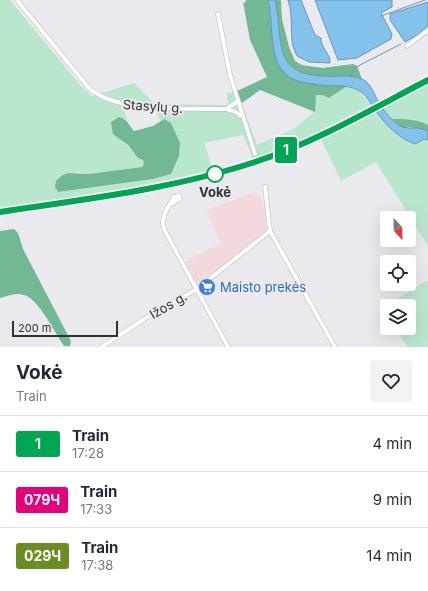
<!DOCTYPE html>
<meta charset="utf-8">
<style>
body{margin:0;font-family:Inter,sans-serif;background:#f2f2f3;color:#1f2937;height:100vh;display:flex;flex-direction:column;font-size:15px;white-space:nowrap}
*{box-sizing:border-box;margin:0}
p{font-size:13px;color:#747a83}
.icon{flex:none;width:22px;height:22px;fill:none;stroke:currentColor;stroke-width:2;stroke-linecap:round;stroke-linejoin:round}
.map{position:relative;height:347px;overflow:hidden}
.drawer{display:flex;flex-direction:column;background:#fff;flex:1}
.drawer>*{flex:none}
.badge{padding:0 8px;border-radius:3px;font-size:14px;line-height:26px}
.needle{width:26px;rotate:158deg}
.controls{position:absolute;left:380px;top:211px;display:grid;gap:8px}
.controls a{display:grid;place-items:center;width:36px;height:36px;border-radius:4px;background:#fff;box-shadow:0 4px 16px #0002;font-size:20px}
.scale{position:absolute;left:12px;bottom:10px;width:106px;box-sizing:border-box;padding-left:4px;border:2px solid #333335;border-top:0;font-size:11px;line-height:14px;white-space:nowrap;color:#333335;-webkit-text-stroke:3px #eaeaee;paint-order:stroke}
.map>.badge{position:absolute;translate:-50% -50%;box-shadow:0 0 0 2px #fff}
.round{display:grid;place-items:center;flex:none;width:42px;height:42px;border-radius:4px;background:#f2f2f3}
.headline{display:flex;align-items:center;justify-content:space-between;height:68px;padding:0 16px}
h1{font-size:19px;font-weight:700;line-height:30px}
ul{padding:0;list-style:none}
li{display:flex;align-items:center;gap:12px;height:56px;padding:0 16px;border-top:1px solid #e0e1e3}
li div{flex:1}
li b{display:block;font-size:15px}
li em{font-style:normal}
li .badge{min-width:44px;font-weight:700;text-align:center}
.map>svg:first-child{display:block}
.education{fill:#f4d9dc}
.green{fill:#b9e7cd;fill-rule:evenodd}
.forest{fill:#73b894}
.water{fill:#82c2eb;stroke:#6a97b4}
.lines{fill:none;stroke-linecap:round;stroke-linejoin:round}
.stream{stroke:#6a97b4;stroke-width:1}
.minor-casing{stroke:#b6b7ba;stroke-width:5}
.minor{stroke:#fff;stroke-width:4}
.rail{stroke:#848486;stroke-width:1;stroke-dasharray:8 4;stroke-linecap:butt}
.line-casing{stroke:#fff;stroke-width:9}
.line{stroke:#00a651;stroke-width:6}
.stop-dot{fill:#fff;stroke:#00a651;stroke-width:2}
.labels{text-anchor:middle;stroke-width:4;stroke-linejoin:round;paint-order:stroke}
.street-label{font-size:13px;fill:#333335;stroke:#eaeaee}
.stop-label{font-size:13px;font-weight:bold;fill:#333335;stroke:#eaeaee}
.shop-label{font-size:13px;fill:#366cbe;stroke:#eaeaee;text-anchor:start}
</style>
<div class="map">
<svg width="428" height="347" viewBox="0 0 428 347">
<rect width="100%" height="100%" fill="#eaeaee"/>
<polygon class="education" points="255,192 260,196 266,210 268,230 201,282 197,283 185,262 221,243 206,210"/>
<g class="green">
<path d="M0 0H10L81 86 92 96 134 83 155 104 228 105 227 93 237 91 257 145 295 128 314 112 315 95H323L329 98 347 86 357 90 372 105 300 141 253 159 243 135 204 143 213 170 152 184 0 209ZM122 106 155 109 160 121 164 119 179 156 171 174 153 179 58 192 56 190 76 172 89 174 142 167 144 164 143 160C134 157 132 148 124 143V118L128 121Z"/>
<polygon points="428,82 428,125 407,119 392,119 381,106"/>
<polygon points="375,109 397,135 415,144 424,139 428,140 428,246 376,162 341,181 320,137"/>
<polygon points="428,280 428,347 407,347 395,328 409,328 409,306 387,306 387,316 382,308"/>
</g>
<g class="forest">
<path d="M246 0H268C271 11 271 22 272 33 276 89 305 81 347 86L329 98 322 95H316L315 112 260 90 242 103 237 91 267 77 250 40 243 2 245 3Z"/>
<path d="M275 0H281L282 19 289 47 295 61 302 65 323 68 353 64 357 66 362 79C337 73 293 86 282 53 277 36 279 17 275 0Z"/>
<path d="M119 117C128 119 128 125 134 131L153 126 164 119 171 123 180 143 179 156 171 174 153 179 58 192 55 187 56 181 61 176 68 173 89 174 142 167 144 164 143 160 138 158 128 145 113 134 111 122Z"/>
<path d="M392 119C404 119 417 119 428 125V132L410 127 402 128Z"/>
<path d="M14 229 18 233 23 249 71 341 70 346H64C55 333 38 298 24 295 16 292 8 296 0 298V231Z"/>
</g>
<g class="water">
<path d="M268 0H275C284 37 270 74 323 76 336 77 350 74 362 79 372 83 375 98 381 106 385 112 391 119 397 124 406 132 418 124 428 132V140L424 139 415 144C398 138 386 125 376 111 371 103 366 95 358 90 346 84 331 86 319 85 311 83 302 83 295 80 265 68 275 24 268 0Z"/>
<path d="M288 0H301L315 35 321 38C320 47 331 54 330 63L309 62 297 56C287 38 295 20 288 0Z"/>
<polygon points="315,0 392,0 392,7 381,13 392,34 391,39 357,58 338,60"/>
<polygon points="428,2 428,26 419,34 405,42 390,20 390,14"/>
</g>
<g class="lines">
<g class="stream">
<polyline points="381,16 425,0"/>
<polyline points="350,76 355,68 360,65 401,44"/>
</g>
<g class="minor-casing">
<g id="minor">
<path d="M17 0 88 87C115 113 181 108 217 109H226L237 102"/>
<polyline points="218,14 230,75 255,154"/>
<polyline points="407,46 428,30"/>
<polyline points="226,109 236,112 241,116"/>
<polyline points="265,187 270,231"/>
<path d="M171 204 180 199 179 196 174 197C169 206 160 217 164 229L228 347"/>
<polyline points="270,231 335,347"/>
<polyline points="102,347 144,319 197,289 270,231"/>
</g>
</g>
<use href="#minor" class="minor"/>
<path class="rail" d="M0 210C86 197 173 188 256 159 316 138 371 106 428 77"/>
</g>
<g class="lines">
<g class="line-casing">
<path id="line" d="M0 212C86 199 173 189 255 162 316 142 372 109 428 80"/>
</g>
<use href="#line" class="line"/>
</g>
<defs>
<g id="supermarket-disc" transform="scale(0.9)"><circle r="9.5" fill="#3f7fe0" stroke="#eaeaee"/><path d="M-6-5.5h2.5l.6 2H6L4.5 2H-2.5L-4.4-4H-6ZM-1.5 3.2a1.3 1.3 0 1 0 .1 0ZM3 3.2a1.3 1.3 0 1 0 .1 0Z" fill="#fff"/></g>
</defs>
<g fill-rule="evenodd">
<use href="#supermarket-disc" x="207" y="287"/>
</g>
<circle class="stop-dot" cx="215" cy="174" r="8"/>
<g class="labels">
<g class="street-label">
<text transform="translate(153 106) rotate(4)" y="5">Stasylų g.</text>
<text transform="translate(168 305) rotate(-30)" y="5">Ižos g.</text>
</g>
<g class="stop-label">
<text x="215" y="197">Vokė</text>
</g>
<g class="shop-label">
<text x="220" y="292">Maisto prekės</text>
</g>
</g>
</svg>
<div class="controls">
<a><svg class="needle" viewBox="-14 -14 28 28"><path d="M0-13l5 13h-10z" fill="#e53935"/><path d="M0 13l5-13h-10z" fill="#747a83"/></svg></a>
<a><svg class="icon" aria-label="locate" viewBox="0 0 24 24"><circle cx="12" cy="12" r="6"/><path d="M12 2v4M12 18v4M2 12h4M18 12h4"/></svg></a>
<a><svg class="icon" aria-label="layers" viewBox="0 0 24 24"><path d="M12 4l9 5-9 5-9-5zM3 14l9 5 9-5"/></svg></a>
</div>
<div class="scale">200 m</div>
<b class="badge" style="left:286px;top:150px;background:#00a651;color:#fff">1</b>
</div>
<section class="drawer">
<div class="headline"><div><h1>Vokė</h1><p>Train</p></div><a class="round"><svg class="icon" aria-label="heart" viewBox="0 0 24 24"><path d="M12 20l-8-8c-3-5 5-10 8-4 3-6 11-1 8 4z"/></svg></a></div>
<ul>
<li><span class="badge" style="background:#00a651;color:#fff">1</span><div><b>Train</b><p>17:28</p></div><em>4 min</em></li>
<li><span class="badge" style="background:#e6007e;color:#fff">079Ч</span><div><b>Train</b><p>17:33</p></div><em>9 min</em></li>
<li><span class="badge" style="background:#6b8e23;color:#fff">029Ч</span><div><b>Train</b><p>17:38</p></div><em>14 min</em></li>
</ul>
</section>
